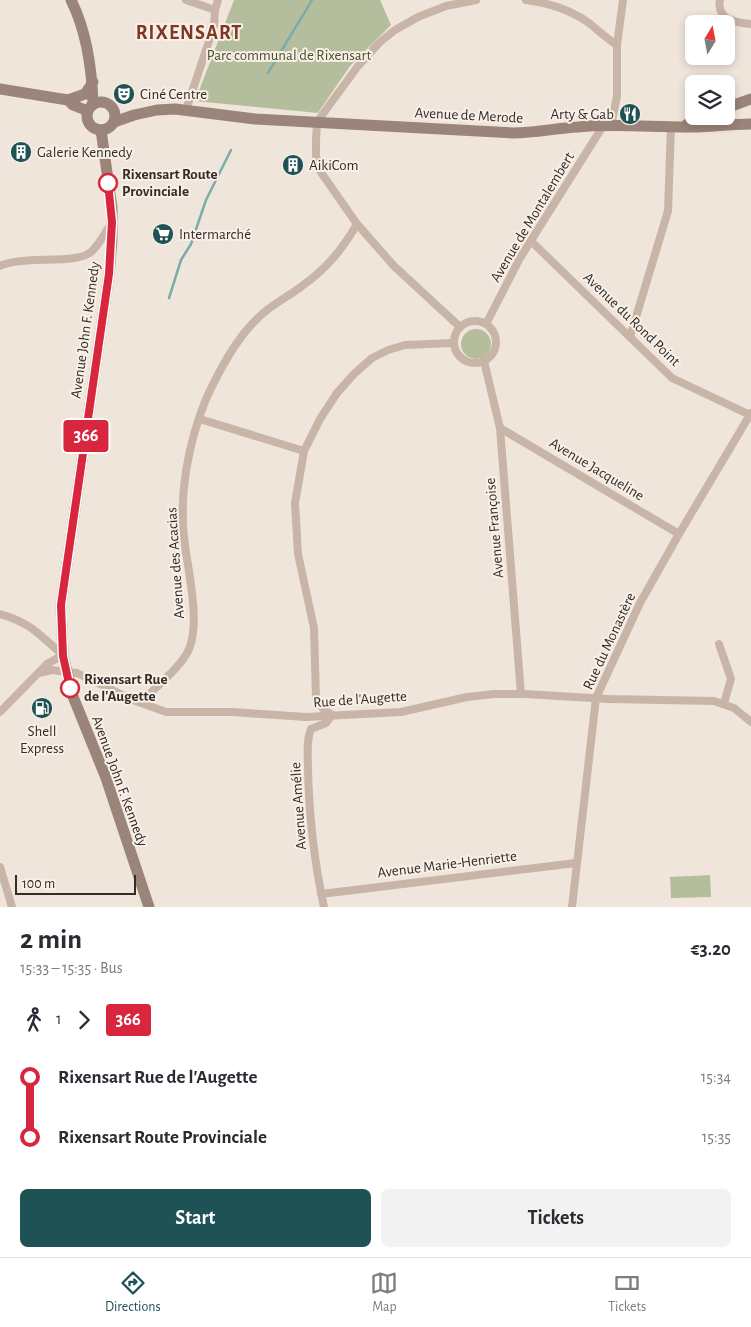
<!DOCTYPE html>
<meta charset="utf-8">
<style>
body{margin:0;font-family:"Alegreya Sans",sans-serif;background:#f2f2f3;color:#2b2b33;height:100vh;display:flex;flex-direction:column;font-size:19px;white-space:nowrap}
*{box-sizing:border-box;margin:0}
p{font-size:16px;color:#7c7c81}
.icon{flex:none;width:28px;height:28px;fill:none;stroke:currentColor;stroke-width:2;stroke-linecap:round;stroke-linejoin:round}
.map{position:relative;height:907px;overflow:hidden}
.details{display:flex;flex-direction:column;background:#fff;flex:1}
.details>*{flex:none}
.badge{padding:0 10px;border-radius:4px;font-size:18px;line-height:32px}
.needle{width:32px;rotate:10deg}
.controls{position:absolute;left:685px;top:15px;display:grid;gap:10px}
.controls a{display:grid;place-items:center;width:50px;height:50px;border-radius:8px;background:#fff;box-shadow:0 2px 8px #0003;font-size:25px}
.scale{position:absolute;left:15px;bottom:12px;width:121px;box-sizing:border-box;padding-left:5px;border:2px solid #352b28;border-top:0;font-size:14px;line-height:18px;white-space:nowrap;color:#352b28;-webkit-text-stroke:4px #f8f0e7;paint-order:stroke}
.map>.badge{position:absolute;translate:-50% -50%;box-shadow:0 0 0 2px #fff}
.legs{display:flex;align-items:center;gap:8px;height:55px;padding:0 20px;font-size:16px}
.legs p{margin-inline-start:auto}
.overview{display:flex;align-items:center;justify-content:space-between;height:85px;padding:0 20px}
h1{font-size:28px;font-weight:600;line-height:38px}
.action{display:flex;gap:10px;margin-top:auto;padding:10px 20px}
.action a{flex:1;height:58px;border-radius:8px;background:#1f5254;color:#fff;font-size:20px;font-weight:600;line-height:58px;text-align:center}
.action a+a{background:#f2f2f3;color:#2b2b33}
ul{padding:0 20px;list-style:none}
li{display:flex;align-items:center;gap:18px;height:60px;font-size:19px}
li i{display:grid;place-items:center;width:8px;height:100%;margin:0 6px;background:currentColor}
li i::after{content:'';width:12px;height:12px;margin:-6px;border:4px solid;border-radius:50%;background:#fff}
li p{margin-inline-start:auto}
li:first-child i{background:linear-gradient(#0000 50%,currentColor 0)}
li:last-child i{background:linear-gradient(currentColor 50%,#0000 0)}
.menu{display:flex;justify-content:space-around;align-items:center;height:70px;border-top:1px solid #e1e1e2;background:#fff;font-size:14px;color:#7c7c81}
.menu a{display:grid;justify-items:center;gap:2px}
.menu .selected{color:#1f5254}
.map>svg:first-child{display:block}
.green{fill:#b4be9c}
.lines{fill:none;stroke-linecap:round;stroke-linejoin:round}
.stream{stroke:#7bacac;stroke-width:2.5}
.street{stroke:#c8b5a7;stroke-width:8}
.secondary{stroke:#9b8479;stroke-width:11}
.line-1-casing{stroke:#fff;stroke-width:11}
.line-1{stroke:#d7263d;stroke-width:8}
.stop-1-dot{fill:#fff;stroke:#d7263d;stroke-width:2.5}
.labels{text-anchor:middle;stroke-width:4;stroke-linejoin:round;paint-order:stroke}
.park-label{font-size:15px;fill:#45522d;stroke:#f8f0e7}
.poi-label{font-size:15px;fill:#352b28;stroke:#f8f0e7;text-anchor:start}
.street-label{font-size:15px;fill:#352b28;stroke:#f8f0e7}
.stop-label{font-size:15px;font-weight:bold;fill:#352b28;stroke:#f8f0e7;text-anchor:start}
.district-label{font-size:20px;font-weight:bold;letter-spacing:1px;fill:#7f3725;stroke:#f8f0e7}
</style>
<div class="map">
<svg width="751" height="907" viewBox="0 0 751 907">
<rect width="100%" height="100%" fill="#f0e5db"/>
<g class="green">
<polygon points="234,0 380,0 391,25 350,66 318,113 195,101"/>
<circle cx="476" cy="344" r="15"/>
<polygon points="710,875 711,897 671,898 670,877"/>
</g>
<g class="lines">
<g class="stream">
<polyline points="268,73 312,0"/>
<polyline points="169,298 181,260 191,244 206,200 231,150"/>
</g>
<g class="street">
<polyline points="186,0 215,10"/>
<path d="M526 0C549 3 571 10 589 23 599 31 607 39 617 45"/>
<path d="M720 0C716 19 736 23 751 24"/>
<polyline points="186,110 214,26 215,10 218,0"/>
<polyline points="611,126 617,96 617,45 623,0"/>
<polyline points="531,241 672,378 750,415"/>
<path d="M0 266C23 255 76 265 91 252 99 245 105 233 111 224"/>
<circle cx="475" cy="342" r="21"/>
<polyline points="486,324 520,258 603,126"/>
<polyline points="460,327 394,266 357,224 320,171 316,156 316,141 317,122 358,66 380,42 395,30 418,17 446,6 476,0"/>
<polyline points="630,337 668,211 671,126"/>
<polyline points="484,361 500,428 521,694"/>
<polyline points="200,419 304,451"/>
<polyline points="500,428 679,534"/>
<path d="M0 614C32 623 39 635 63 655L47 664 0 712"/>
<polyline points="719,644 731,679 724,703"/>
<polyline points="39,673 52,670 77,673 133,700 166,712 232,712 306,717 401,712 467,697 494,694 524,694 609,699 714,701 734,708 751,722"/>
<path d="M141 702C154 689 183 665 189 649 201 621 187 567 184 537 179 492 189 441 206 399 219 371 236 338 259 317 272 304 288 297 302 286 326 269 342 250 357 224"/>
<polyline points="332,715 324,710 316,699 314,628 298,554 295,503 304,451 320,419 337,393 354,374 372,358 388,350 405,345 453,343"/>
<polyline points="0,867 12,907"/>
<polyline points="321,894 576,863"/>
<path d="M324 907C314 861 309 815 308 768 308 756 306 741 311 729L326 723 332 715"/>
<polyline points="572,907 596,698 640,603 679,534 751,413"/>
</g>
<g class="secondary">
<path d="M71 0C87 32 92 69 93 105"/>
<polyline points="0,89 68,100 73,105 88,111"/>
<polyline points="68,100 85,94 93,82"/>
<circle cx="101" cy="116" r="14"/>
<polyline points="726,108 751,99"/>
<path d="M114 122 134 115 157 110 175 109 255 119 513 133C536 133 556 128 578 127 618 123 658 128 697 127 716 126 733 124 751 124"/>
<polyline points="687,124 706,116"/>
<polyline points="101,130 112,208 112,240 109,274 61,605 63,655 72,694 106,778 149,907"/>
</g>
</g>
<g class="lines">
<g class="line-1-casing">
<polyline id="line-1" points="70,688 63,656 61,605 109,274 112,222 108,183"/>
</g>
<use href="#line-1" class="line-1"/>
</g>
<defs>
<g id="theatre-disc" transform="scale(1.125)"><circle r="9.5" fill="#1f5254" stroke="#f8f0e7"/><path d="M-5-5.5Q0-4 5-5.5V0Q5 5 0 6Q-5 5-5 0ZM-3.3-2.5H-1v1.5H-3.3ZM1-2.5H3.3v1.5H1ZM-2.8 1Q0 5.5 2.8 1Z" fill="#fff"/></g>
<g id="restaurant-disc" transform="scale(1.125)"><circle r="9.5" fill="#1f5254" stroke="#f8f0e7"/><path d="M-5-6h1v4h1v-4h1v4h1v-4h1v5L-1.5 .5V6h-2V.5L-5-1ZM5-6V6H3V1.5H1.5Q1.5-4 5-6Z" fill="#fff"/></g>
<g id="building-disc" transform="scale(1.125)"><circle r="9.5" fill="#1f5254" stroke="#f8f0e7"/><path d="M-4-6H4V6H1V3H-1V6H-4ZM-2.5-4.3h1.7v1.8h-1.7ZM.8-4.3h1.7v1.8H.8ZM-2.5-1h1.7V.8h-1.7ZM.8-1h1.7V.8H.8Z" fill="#fff"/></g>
<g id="supermarket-disc" transform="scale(1.125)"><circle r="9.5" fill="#1f5254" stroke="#f8f0e7"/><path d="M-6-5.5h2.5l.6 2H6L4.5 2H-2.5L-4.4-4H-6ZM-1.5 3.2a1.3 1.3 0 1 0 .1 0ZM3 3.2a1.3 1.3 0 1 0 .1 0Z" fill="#fff"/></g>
<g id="fuel-disc" transform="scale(1.125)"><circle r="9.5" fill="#1f5254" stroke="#f8f0e7"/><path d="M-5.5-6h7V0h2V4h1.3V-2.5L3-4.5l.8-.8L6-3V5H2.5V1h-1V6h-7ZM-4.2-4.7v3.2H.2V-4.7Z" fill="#fff"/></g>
</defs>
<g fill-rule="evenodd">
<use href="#theatre-disc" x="124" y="94"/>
<use href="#restaurant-disc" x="630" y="114"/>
<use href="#building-disc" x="21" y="152"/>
<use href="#building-disc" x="293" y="165"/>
<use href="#supermarket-disc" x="163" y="234"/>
<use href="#fuel-disc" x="42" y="708"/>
</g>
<g class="stop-1-dot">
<circle cx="108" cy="183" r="9"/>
<circle cx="70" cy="688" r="9"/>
</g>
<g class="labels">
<g class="park-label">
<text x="289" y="60">Parc communal de Rixensart</text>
</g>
<g class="poi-label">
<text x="140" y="99">Ciné Centre</text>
<text x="614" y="119" text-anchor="end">Arty &amp; Gab</text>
<text x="37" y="157">Galerie Kennedy</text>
<text x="309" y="170">AikiCom</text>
<text x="179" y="239">Intermarché</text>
<text x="42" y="736" text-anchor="middle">Shell<tspan x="42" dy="17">Express</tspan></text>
</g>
<g class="street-label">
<text transform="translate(469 115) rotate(3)" y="5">Avenue de Merode</text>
<text transform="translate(532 217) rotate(-59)" y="5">Avenue de Montalembert</text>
<text transform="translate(632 319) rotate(44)" y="5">Avenue du Rond Point</text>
<text transform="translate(85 330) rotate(-82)" y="5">Avenue John F. Kennedy</text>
<text transform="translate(597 469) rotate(31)" y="5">Avenue Jacqueline</text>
<text transform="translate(494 528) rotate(-95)" y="5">Avenue Françoise</text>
<text transform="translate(175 563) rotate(-94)" y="5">Avenue des Acacias</text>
<text transform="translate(609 641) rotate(-65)" y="5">Rue du Monastère</text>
<text transform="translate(360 699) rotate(-4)" y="5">Rue de l'Augette</text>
<text transform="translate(120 781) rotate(70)" y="5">Avenue John F. Kennedy</text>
<text transform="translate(298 806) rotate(-94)" y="5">Avenue Amélie</text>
<text transform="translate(447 864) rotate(-7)" y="5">Avenue Marie-Henriette</text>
</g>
<g class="stop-label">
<text x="122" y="179">Rixensart Route<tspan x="122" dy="17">Provinciale</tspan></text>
<text x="84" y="684">Rixensart Rue<tspan x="84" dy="17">de l'Augette</tspan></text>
</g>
<g class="district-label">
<text x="189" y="39">RIXENSART</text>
</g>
</g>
</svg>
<div class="controls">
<a><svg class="needle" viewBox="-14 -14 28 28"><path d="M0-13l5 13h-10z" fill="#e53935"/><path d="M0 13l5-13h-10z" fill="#7c7c81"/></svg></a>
<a><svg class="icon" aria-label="layers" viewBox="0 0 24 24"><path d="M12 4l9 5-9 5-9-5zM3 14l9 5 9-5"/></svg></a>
</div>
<div class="scale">100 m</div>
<b class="badge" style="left:86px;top:436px;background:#d7263d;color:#fff">366</b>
</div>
<section class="details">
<div class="overview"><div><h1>2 min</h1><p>15:33 – 15:35 · Bus</p></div><b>€3.20</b></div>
<div class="legs"><svg class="icon" aria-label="walk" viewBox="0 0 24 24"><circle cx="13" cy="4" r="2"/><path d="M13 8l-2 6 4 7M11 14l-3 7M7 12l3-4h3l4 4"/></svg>1<svg class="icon" aria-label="forward" viewBox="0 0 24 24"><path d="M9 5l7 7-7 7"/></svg><b class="badge" style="background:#d7263d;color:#fff">366</b></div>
<ul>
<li><i style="color:#d7263d"></i><b>Rixensart Rue de l'Augette</b><p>15:34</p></li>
<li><i style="color:#d7263d"></i><b>Rixensart Route Provinciale</b><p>15:35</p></li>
</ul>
<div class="action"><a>Start</a><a>Tickets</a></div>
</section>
<nav class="menu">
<a class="selected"><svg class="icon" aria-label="directions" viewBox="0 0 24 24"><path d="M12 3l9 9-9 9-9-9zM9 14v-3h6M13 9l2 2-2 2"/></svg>Directions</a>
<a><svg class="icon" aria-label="map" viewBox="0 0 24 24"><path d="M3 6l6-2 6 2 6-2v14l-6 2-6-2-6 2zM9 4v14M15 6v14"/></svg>Map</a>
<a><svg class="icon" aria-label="tickets" viewBox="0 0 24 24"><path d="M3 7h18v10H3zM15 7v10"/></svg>Tickets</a>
</nav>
